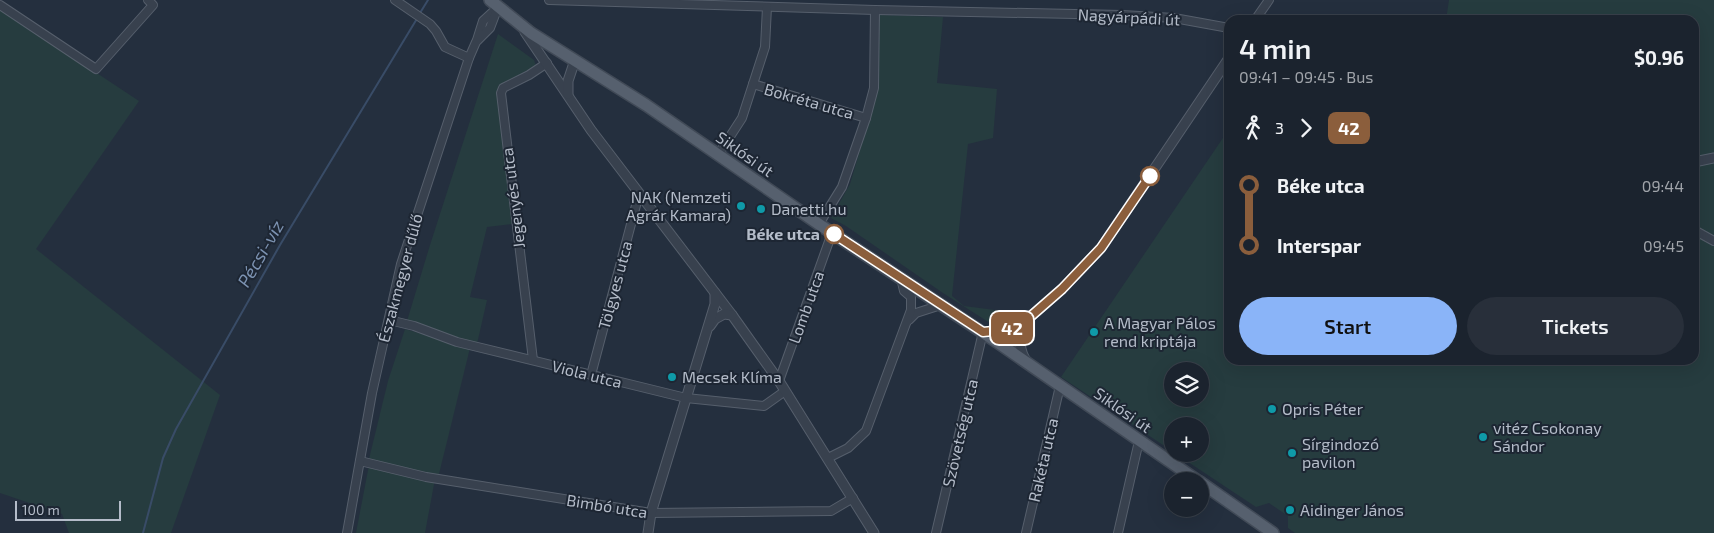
<!DOCTYPE html>
<meta charset="utf-8">
<style>
body{margin:0;font-family:"Exo 2",sans-serif;background:#282f3a;color:#f1f3f6;height:100vh;display:flex;flex-direction:column;font-size:19px;white-space:nowrap}
*{box-sizing:border-box;margin:0}
p{font-size:16px;color:#a0a4aa}
.icon{flex:none;width:28px;height:28px;fill:none;stroke:currentColor;stroke-width:2;stroke-linecap:round;stroke-linejoin:round}
.map{position:relative;flex:1;overflow:hidden}
.side{position:absolute;left:1224px;top:15px;width:475px;height:350px;display:flex;flex-direction:column;background:#1b232e;border-radius:15px;box-shadow:0 5px 20px #0002,0 0 0 1px #39404a}
.side>*{flex:none}
.badge{padding:0 10px;border-radius:8px;font-size:18px;line-height:32px}
.controls{position:absolute;left:1164px;top:362px;display:grid;gap:10px}
.controls a{display:grid;place-items:center;width:45px;height:45px;border-radius:50%;background:#1b232e;box-shadow:0 5px 20px #0002,0 0 0 1px #39404a;font-size:25px}
.scale{position:absolute;left:15px;bottom:12px;width:106px;box-sizing:border-box;padding-left:5px;border:2px solid #b4bcc9;border-top:0;font-size:14px;line-height:18px;white-space:nowrap;color:#b4bcc9;-webkit-text-stroke:4px #1d2633;paint-order:stroke}
.map>.badge{position:absolute;translate:-50% -50%;box-shadow:0 0 0 2px #fff}
.legs{display:flex;align-items:center;gap:8px;height:55px;padding:0 15px;font-size:16px}
.legs p{margin-inline-start:auto}
.headline{display:flex;align-items:center;justify-content:space-between;height:85px;padding:0 15px}
h1{font-size:28px;font-weight:600;line-height:38px}
.button{display:flex;gap:10px;margin-top:auto;padding:10px 15px}
.button a{flex:1;height:58px;border-radius:30px;background:#8ab4f8;color:#111;font-size:20px;font-weight:600;line-height:58px;text-align:center}
.button a+a{background:#282f3a;color:#f1f3f6}
ul{padding:0 15px;list-style:none}
li{display:flex;align-items:center;gap:18px;height:60px;font-size:19px}
li i{display:grid;place-items:center;width:8px;height:100%;margin:0 6px;background:currentColor}
li i::after{content:'';width:12px;height:12px;margin:-6px;border:4px solid;border-radius:50%;background:#1b232e}
li p{margin-inline-start:auto}
li:first-child i{background:linear-gradient(#0000 50%,currentColor 0)}
li:last-child i{background:linear-gradient(currentColor 50%,#0000 0)}
.map>svg:first-child{display:block}
.green{fill:#263c3f;fill-rule:evenodd}
.lines{fill:none;stroke-linecap:round;stroke-linejoin:round}
.stream{stroke:#394c67;stroke-width:2}
.minor-casing{stroke:#565f6c;stroke-width:10}
.tertiary-casing{stroke:#565f6c;stroke-width:11}
.primary-casing{stroke:#414a57;stroke-width:14}
.minor{stroke:#38414e;stroke-width:8}
.tertiary{stroke:#38414e;stroke-width:9}
.primary{stroke:#56606e;stroke-width:11}
.line-1-casing{stroke:#fff;stroke-width:11}
.line-1{stroke:#8b5e3c;stroke-width:8}
.stop-1-dot{fill:#fff;stroke:#8b5e3c;stroke-width:2.5}
.culture-dot{fill:#0f9aa8;stroke:#1d2633;stroke-width:2}
.labels{text-anchor:middle;stroke-width:4;stroke-linejoin:round;paint-order:stroke}
.street-label{font-size:16px;fill:#b4bcc9;stroke:#1d2633}
.poi-label{font-size:16px;fill:#b4bcc9;stroke:#1d2633;text-anchor:start}
.stop-label{font-size:16px;font-weight:bold;fill:#b4bcc9;stroke:#1d2633;text-anchor:end}
.water-label{font-size:18px;font-style:italic;fill:#7c92b1;stroke:#1d2633}
</style>
<div class="map">
<svg width="1714" height="533" viewBox="0 0 1714 533">
<rect width="100%" height="100%" fill="#242f3e"/>
<g class="green">
<path d="M1449 0H1714V533H1295L1288 528V516L1269 503 1256 507 1176 454H1200V426H1172V451L1061 377 1229 129V360H1694V20H1446ZM1172 371H1200V399H1172Z"/>
<polygon points="0,9 139,101 36,249 220,395 171,533 69,533 62,514 0,493"/>
<path d="M879 15 943 17 937 83 997 89 993 138 968 144 952 296 964 306 1018 313 1017 319C1008 322 1000 326 990 323L943 293 846 226 831 218 850 184 878 89Z"/>
<polygon points="498,34 534,60 536,66 498,86 498,100 512,224 487,227 470,297 487,300 477,344 407,321 430,245"/>
<polygon points="405,329 470,348 439,474 424,473 369,459 388,381"/>
<polygon points="369,465 435,479 425,533 356,533"/>
</g>
<g class="lines">
<g class="stream">
<polyline points="420,13 428,0"/>
<polyline points="143,533 163,458 176,429 280,245 418,17"/>
</g>
<g class="minor-casing">
<g id="minor">
<polyline points="395,0 430,24 436,31 445,47 469,58"/>
<polyline points="549,0 875,10 1122,15 1174,18 1229,28"/>
<polyline points="0,5 96,69 153,5 148,0"/>
<polyline points="1255,20 1269,0"/>
<polyline points="477,40 483,21 496,9"/>
<polyline points="753,84 866,118"/>
<polyline points="718,155 742,118 765,47 767,7"/>
<polyline points="819,224 842,187 866,118 874,88 875,10"/>
<polyline points="1694,230 1714,241"/>
<polyline points="389,320 414,326 457,342 686,398 764,406 785,391"/>
<polyline points="909,320 916,313 941,305"/>
<polyline points="533,360 501,93 503,88 529,75 547,63"/>
<polyline points="591,375 639,194"/>
<polyline points="779,381 832,233"/>
<polyline points="828,458 848,448 866,431 911,310 911,297 904,291 901,278"/>
<polyline points="360,461 426,477 651,513 831,511 853,498"/>
<polyline points="347,533 372,393 401,264 469,58 476,42 490,28 498,7"/>
<polyline points="936,533 983,332"/>
<polyline points="1026,533 1060,386"/>
<polyline points="1118,533 1139,441"/>
</g>
</g>
<g class="tertiary-casing">
<g id="tertiary">
<polyline points="525,32 591,130 732,315 779,381 874,533"/>
<polyline points="568,94 568,81 575,60"/>
<polyline points="1694,162 1714,158"/>
<path d="M1022 324C1020 339 1018 350 1027 362"/>
<polyline points="710,326 715,319 724,314 732,315"/>
<polyline points="983,332 1003,330 1017,326"/>
<polyline points="1001,344 1009,335 1062,289 1101,248 1229,58"/>
<polyline points="648,533 651,513 715,304 715,293"/>
</g>
</g>
<g class="primary-casing">
<g id="primary">
<polyline points="490,0 531,33 646,105 823,227 997,342 1198,481"/>
<polyline points="1200,482 1273,533"/>
</g>
</g>
<use href="#minor" class="minor"/>
<use href="#tertiary" class="tertiary"/>
<use href="#primary" class="primary"/>
</g>
<g class="lines">
<g class="line-1-casing">
<polyline id="line-1" points="834,234 983,332 1003,330 1022,324 1062,289 1101,248 1150,176"/>
</g>
<use href="#line-1" class="line-1"/>
</g>
<g class="stop-1-dot">
<circle cx="1150" cy="176" r="9"/>
<circle cx="834" cy="234" r="9"/>
</g>
<g class="culture-dot">
<circle cx="741" cy="206" r="5"/>
<circle cx="761" cy="209" r="5"/>
<circle cx="1094" cy="332" r="5"/>
<circle cx="672" cy="377" r="5"/>
<circle cx="1272" cy="409" r="5"/>
<circle cx="1483" cy="437" r="5"/>
<circle cx="1292" cy="453" r="5"/>
<circle cx="1290" cy="510" r="5"/>
</g>
<g class="labels">
<g class="street-label">
<text transform="translate(1129 17) rotate(3)" y="6">Nagyárpádi út</text>
<text transform="translate(809 101) rotate(16)" y="6">Bokréta utca</text>
<text transform="translate(745 154) rotate(35)" y="6">Siklósi út</text>
<text transform="translate(513 198) rotate(-97)" y="6">Jegenyés utca</text>
<text transform="translate(400 278) rotate(-75)" y="6">Északmegyer dűlő</text>
<text transform="translate(615 285) rotate(-75)" y="6">Tölgyes utca</text>
<text transform="translate(806 307) rotate(-70)" y="6">Lomb utca</text>
<text transform="translate(587 374) rotate(14)" y="6">Viola utca</text>
<text transform="translate(1123 410) rotate(35)" y="6">Siklósi út</text>
<text transform="translate(960 433) rotate(-77)" y="6">Szövetség utca</text>
<text transform="translate(1043 460) rotate(-77)" y="6">Rakéta utca</text>
<text transform="translate(607 506) rotate(9)" y="6">Bimbó utca</text>
</g>
<g class="poi-label">
<text x="731" y="203" text-anchor="end">NAK (Nemzeti<tspan x="731" dy="18">Agrár Kamara)</tspan></text>
<text x="771" y="215">Danetti.hu</text>
<text x="1104" y="329">A Magyar Pálos<tspan x="1104" dy="18">rend kriptája</tspan></text>
<text x="682" y="383">Mecsek Klíma</text>
<text x="1282" y="415">Opris Péter</text>
<text x="1493" y="434">vitéz Csokonay<tspan x="1493" dy="18">Sándor</tspan></text>
<text x="1302" y="450">Sírgindozó<tspan x="1302" dy="18">pavilon</tspan></text>
<text x="1300" y="516">Aidinger János</text>
</g>
<g class="stop-label">
<text x="820" y="240">Béke utca</text>
</g>
<g class="water-label">
<text transform="translate(261 254) rotate(-60)" y="6">Pécsi-víz</text>
</g>
</g>
</svg>
<div class="controls">
<a><svg class="icon" aria-label="layers" viewBox="0 0 24 24"><path d="M12 4l9 5-9 5-9-5zM3 14l9 5 9-5"/></svg></a>
<a>+</a>
<a>−</a>
</div>
<div class="scale">100 m</div>
<b class="badge" style="left:1012px;top:328px;background:#8b5e3c;color:#fff">42</b>
<section class="side">
<div class="headline"><div><h1>4 min</h1><p>09:41 – 09:45 · Bus</p></div><b>$0.96</b></div>
<div class="legs"><svg class="icon" aria-label="walk" viewBox="0 0 24 24"><circle cx="13" cy="4" r="2"/><path d="M13 8l-2 6 4 7M11 14l-3 7M7 12l3-4h3l4 4"/></svg>3<svg class="icon" aria-label="forward" viewBox="0 0 24 24"><path d="M9 5l7 7-7 7"/></svg><b class="badge" style="background:#8b5e3c;color:#fff">42</b></div>
<ul>
<li><i style="color:#8b5e3c"></i><b>Béke utca</b><p>09:44</p></li>
<li><i style="color:#8b5e3c"></i><b>Interspar</b><p>09:45</p></li>
</ul>
<div class="button"><a>Start</a><a>Tickets</a></div>
</section>
</div>
